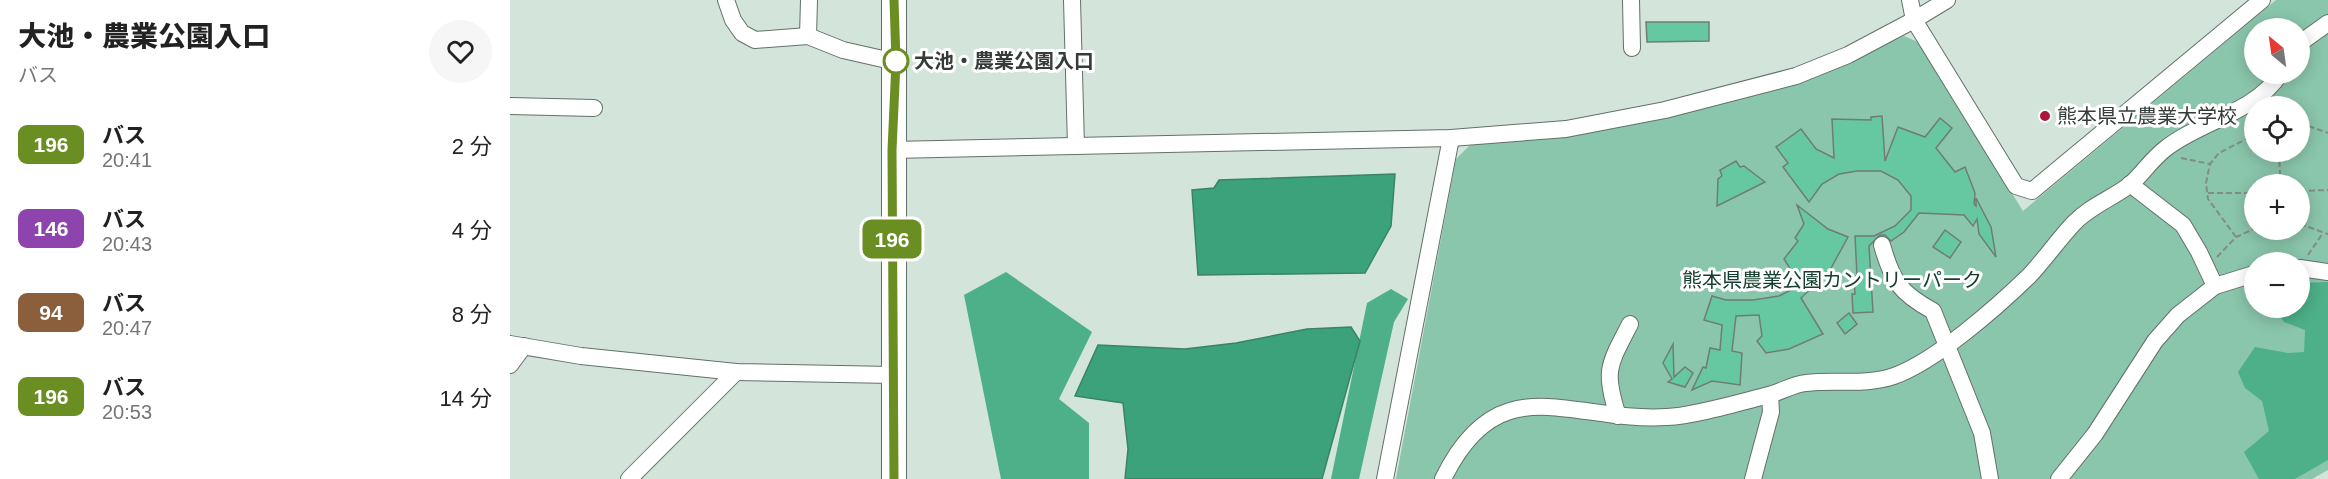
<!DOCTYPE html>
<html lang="ja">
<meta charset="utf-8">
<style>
body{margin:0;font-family:Helvetica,"Noto Sans JP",sans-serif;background:#f6f6f6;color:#222;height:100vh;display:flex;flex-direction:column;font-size:22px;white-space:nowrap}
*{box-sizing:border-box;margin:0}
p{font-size:20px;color:#767676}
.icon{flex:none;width:33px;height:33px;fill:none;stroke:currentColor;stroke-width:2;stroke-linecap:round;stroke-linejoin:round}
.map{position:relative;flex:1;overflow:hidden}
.drawer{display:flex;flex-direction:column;background:#fff;width:510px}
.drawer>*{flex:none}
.badge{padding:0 12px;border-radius:9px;font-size:21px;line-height:39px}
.needle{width:39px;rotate:331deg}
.controls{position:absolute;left:1734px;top:18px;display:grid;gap:12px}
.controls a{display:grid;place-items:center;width:66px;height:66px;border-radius:50%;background:#fff;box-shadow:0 3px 15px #0003;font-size:30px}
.map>.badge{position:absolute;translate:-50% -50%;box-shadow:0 0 0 3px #fff}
.round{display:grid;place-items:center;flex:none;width:63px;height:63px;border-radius:32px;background:#f6f6f6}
.summary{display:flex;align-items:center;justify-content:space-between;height:102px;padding:0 18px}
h1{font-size:28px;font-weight:800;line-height:45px}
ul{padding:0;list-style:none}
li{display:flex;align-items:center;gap:18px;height:84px;padding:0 18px}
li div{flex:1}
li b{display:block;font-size:22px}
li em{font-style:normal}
li .badge{min-width:66px;font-weight:700;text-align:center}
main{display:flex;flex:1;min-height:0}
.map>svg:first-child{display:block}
.green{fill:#8ac6ab;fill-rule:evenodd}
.forest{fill:#4db089}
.water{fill:#3ca27b;stroke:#3a8367;stroke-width:1.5}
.building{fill:#66c8a0;stroke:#6e7d76;stroke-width:1.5}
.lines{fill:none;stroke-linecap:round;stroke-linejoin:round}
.minor-casing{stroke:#627169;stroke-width:18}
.highway-casing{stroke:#627169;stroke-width:26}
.path{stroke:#828d87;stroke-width:2;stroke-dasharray:6 3;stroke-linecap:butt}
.minor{stroke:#fff;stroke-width:16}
.highway{stroke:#fff;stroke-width:24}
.line-casing{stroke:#fff;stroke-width:14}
.line{stroke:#6b8e23;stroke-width:9}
.stop-dot{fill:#fff;stroke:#6b8e23;stroke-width:3}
.poi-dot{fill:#ac183d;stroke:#fff;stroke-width:2}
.labels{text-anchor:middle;stroke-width:6;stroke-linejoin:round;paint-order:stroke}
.stop-label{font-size:20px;font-weight:bold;fill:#343b38;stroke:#fff;text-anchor:start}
.poi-label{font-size:20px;fill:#343b38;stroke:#fff;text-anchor:start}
.park-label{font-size:20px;fill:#15402f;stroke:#fff}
</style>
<main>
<section class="drawer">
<div class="summary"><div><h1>大池・農業公園入口</h1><p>バス</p></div><a class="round"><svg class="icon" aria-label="heart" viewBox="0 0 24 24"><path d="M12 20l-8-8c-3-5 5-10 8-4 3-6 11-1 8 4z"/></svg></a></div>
<ul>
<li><span class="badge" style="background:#6b8e23;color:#fff">196</span><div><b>バス</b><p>20:41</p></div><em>2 分</em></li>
<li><span class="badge" style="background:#8e44ad;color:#fff">146</span><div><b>バス</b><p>20:43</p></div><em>4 分</em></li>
<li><span class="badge" style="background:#8b5e3c;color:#fff">94</span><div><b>バス</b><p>20:47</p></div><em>8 分</em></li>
<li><span class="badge" style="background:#6b8e23;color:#fff">196</span><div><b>バス</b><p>20:53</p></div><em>14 分</em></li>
</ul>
</section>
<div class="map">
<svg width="1818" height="479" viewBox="0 0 1818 479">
<rect width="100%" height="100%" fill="#d3e4db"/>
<path class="green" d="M1766 0H1818V470L1802 479H886L946 159 962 143 1058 137 1287 84 1394 36 1408 42 1513 211ZM1744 28H1790V74H1744ZM1744 106H1790V152H1744ZM1744 184H1790V230H1744ZM1744 262H1790V308H1744Z"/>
<g class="forest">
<polygon points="496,272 582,332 549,399 579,423 579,479 491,479 454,295"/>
<polygon points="1818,282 1818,460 1785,479 1749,479 1734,452 1759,431 1752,401 1735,388 1728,372 1745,347 1778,353 1794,352 1795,330 1774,322 1764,308 1790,308 1790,283"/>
<polygon points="881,289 898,299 884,322 849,479 821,479 857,303"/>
</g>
<g class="water">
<polygon points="885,174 881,226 855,273 688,275 682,190 704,188 709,180"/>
<polygon points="841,327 850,341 812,479 615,479 618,449 613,403 565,396 588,345 675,349 726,343 797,329"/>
</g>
<g class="building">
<polygon points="1136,22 1199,22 1199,41 1137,42"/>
<polygon points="1372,116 1375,161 1388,127 1415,137 1430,118 1442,128 1426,148 1445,172 1455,167 1465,193 1464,204 1466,206 1466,198 1481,227 1486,257 1469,234 1467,219 1463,226 1454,215 1409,213 1394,232 1381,241 1375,235 1370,235 1359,246 1363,312 1343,313 1342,294 1345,294 1344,276 1347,276 1345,236 1364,236 1385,226 1401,210 1401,196 1388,180 1371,171 1347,171 1329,174 1312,184 1299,202 1273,167 1278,163 1266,147 1291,129 1306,149 1324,158 1322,119 1361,120 1361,117"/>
<polygon points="1226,161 1230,167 1234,166 1255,182 1207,206 1208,179 1212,176 1210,170"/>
<polygon points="1287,205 1318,229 1338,237 1320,270 1291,298 1313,334 1279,349 1256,353 1247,341 1252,336 1249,315 1226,316 1222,351 1232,353 1230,385 1202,381 1182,390 1193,367 1196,368 1200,348 1210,350 1212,325 1194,320 1202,296 1216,300 1243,300 1269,296 1285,288 1283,273 1274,259 1288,241 1285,238 1294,224"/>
<polygon points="1435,230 1451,242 1440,258 1423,247"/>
<polygon points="1339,313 1347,324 1335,334 1327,323"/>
<polygon points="1163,344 1164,377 1175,367 1183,373 1175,387 1158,382 1162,379 1153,363"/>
</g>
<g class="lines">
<g class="minor-casing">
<g id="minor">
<polyline points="216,0 223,20 232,33 245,40 298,36 333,50 386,62"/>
<polyline points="562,0 566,146"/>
<polyline points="1121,0 1122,48"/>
<polyline points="1400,0 1404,20 1437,0"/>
<polyline points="298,36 299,0"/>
<polyline points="1790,43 1818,23"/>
<polyline points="0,106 84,108"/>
<polyline points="382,150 941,138 1056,129 1155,110 1286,76 1338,55 1404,20 1506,186 1522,191 1752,0"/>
<polyline points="1620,184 1673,225 1689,252 1705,286"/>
<path d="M1372 245C1382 281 1390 293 1423 311L1472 433 1480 479"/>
<polyline points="1790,268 1818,272"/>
<polyline points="0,344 71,356 226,372 382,375"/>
<polyline points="0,365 14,346"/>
<path d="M1108 416C1093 370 1099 365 1120 324"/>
<polyline points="119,479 226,372"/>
<polyline points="875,479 941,138"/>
<path d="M933 479C989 363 1061 423 1157 417 1184 416 1231 402 1259 395 1271 392 1283 384 1296 383 1326 379 1355 386 1384 376 1426 361 1487 307 1519 276 1535 259 1548 240 1564 223 1580 206 1603 198 1621 184 1633 173 1642 159 1655 149 1690 121 1745 113 1770 74"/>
<polyline points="1243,479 1261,412 1260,395"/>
<polyline points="1549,479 1585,434 1645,341 1668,315 1705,286 1744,274"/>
</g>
</g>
<g class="highway-casing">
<polyline id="highway" points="384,479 384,0"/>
</g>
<g class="path">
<polyline points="1790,123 1818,133"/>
<polyline points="1769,152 1770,174"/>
<polyline points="1671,158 1700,164"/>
<path d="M1755 184C1765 173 1777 172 1786 184"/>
<polyline points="1790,191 1818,190"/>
<polyline points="1698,193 1744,193"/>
<polyline points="1790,224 1818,234"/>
<polyline points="1726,237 1698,199 1696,183 1700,164 1709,153 1744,135"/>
<polyline points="1798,255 1813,233"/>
<polyline points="1707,257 1726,237 1744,229"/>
</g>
<use href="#minor" class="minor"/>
<use href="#highway" class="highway"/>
</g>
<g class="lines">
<g class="line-casing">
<polyline id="line" points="384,479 382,150 386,62 384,0"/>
</g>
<use href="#line" class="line"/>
</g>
<circle class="stop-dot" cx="386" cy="61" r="12"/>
<circle class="poi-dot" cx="1535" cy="116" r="6"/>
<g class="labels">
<g class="stop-label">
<text x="404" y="68">大池・農業公園入口</text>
</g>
<g class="poi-label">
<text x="1547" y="123">熊本県立農業大学校</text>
</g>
<g class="park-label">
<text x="1322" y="287">熊本県農業公園カントリーパーク</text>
</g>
</g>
</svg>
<div class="controls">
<a><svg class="needle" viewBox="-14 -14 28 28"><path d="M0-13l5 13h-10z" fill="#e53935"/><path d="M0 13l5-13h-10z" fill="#767676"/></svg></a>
<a><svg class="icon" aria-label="locate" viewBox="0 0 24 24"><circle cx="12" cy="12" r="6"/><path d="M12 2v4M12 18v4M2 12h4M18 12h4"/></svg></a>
<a>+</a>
<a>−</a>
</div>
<b class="badge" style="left:382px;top:239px;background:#6b8e23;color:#fff">196</b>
</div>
</main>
